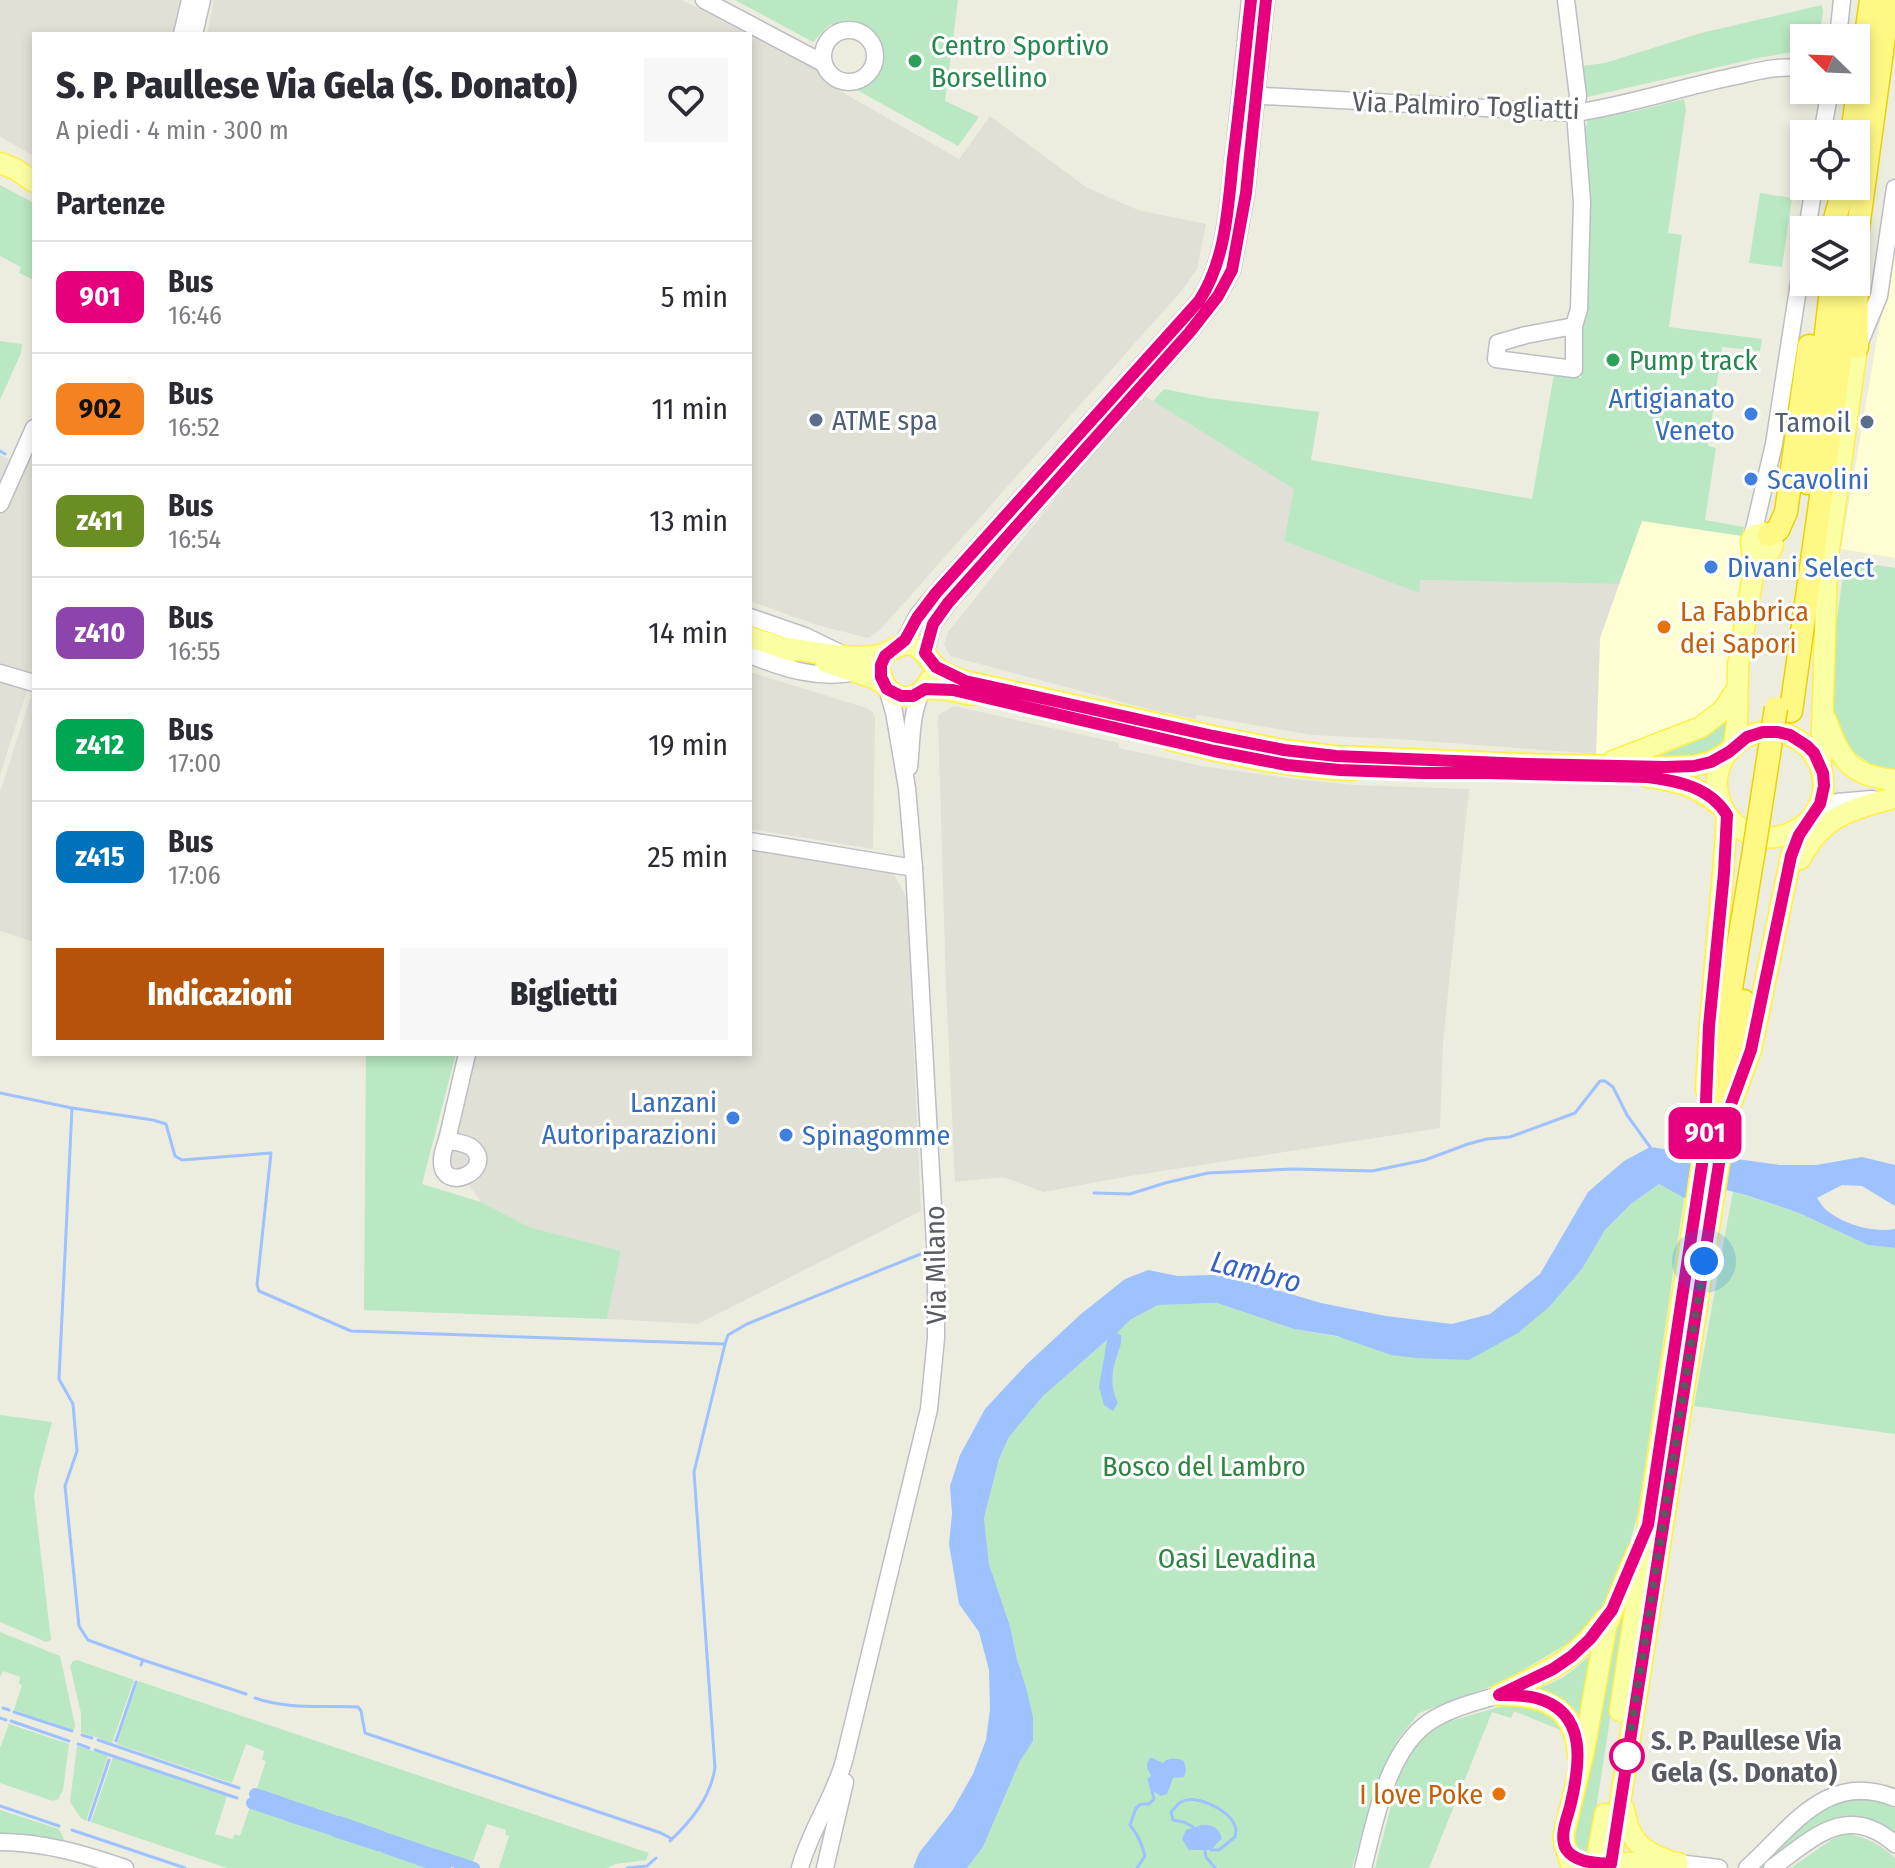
<!DOCTYPE html>
<html lang="it">
<meta charset="utf-8">
<style>
body{margin:0;font-family:"Fira Sans Condensed",sans-serif;background:#f7f7f7;color:#2b2b33;height:100vh;display:flex;flex-direction:column;font-size:30px;white-space:nowrap}
*{box-sizing:border-box;margin:0}
p{font-size:26px;color:#7c7c81}
.icon{flex:none;width:44px;height:44px;fill:none;stroke:currentColor;stroke-width:2;stroke-linecap:round;stroke-linejoin:round}
.map{position:relative;flex:1;overflow:hidden}
.drawer{position:absolute;left:32px;top:32px;width:720px;height:1024px;display:flex;flex-direction:column;background:#fff;border-radius:0px;box-shadow:0 4px 12px #0003}
.drawer>*{flex:none}
.badge{padding:0 16px;border-radius:12px;font-size:28px;line-height:52px}
.needle{width:52px;rotate:293deg}
.buttons{position:absolute;left:1790px;top:24px;display:grid;gap:16px}
.buttons a{display:grid;place-items:center;width:80px;height:80px;border-radius:0px;background:#fff;box-shadow:0 4px 12px #0003;font-size:40px}
.you{position:absolute;width:40px;height:40px;margin:-20px;border:6px solid #fff;border-radius:50%;background:#1a73e8;box-shadow:0 0 0 12px #1a73e833}
.map>.badge{position:absolute;translate:-50% -50%;box-shadow:0 0 0 4px #fff}
h2{padding:0 24px;font-size:30px;line-height:72px}
.round{display:grid;place-items:center;flex:none;width:84px;height:84px;border-radius:0px;background:#f7f7f7}
.head{display:flex;align-items:center;justify-content:space-between;height:136px;padding:0 24px}
h1{font-size:38px;font-weight:800;line-height:60px}
.cta{display:flex;gap:16px;margin-top:auto;padding:16px 24px}
.cta a{flex:1;height:92px;border-radius:0px;background:#b45309;color:#fff;font-size:32px;font-weight:800;line-height:92px;text-align:center}
.cta a+a{background:#f7f7f7;color:#2b2b33}
ul{padding:0;list-style:none}
li{display:flex;align-items:center;gap:24px;height:112px;padding:0 24px;border-top:2px solid #e1e1e2}
li div{flex:1}
li b{display:block;font-size:30px}
li em{font-style:normal}
li .badge{min-width:88px;font-weight:700;text-align:center}
.map>svg:first-child{display:block}
.commercial{fill:#fffed3}
.industrial{fill:#e0e0d7}
.green{fill:#b9e8c2}
.water{fill:#9ec1ff}
.lines{fill:none;stroke-linecap:round;stroke-linejoin:round}
.stream{stroke:#9ec1ff;stroke-width:3}
.canal{stroke:#9ec1ff;stroke-width:12}
.minor-casing{stroke:#bdbec5;stroke-width:19}
.major-casing{stroke:#fff047;stroke-width:23}
.highway-casing{stroke:#edd200;stroke-width:25}
.minor{stroke:#fff;stroke-width:16}
.major{stroke:#fbffa3;stroke-width:20}
.highway{stroke:#fff885;stroke-width:22}
.highway-bridge-casing{stroke:#edd200;stroke-width:25;stroke-linecap:butt}
.highway-bridge{stroke:#fff885;stroke-width:22}
.line-casing{stroke:#fff;stroke-width:18}
.line{stroke:#e6007e;stroke-width:12}
.walk{stroke:#585b62;stroke-width:8;stroke-dasharray:0 14.4}
.leisure-dot{fill:#2e9e5b;stroke:#fff;stroke-width:3}
.shop-dot{fill:#3f7fe0;stroke:#fff;stroke-width:3}
.service-dot{fill:#5c6f8a;stroke:#fff;stroke-width:3}
.food-dot{fill:#e8710a;stroke:#fff;stroke-width:3}
.stop-dot{fill:#fff;stroke:#e6007e;stroke-width:4}
.labels{text-anchor:middle;stroke-width:6;stroke-linejoin:round;paint-order:stroke}
.leisure-label{font-size:28px;fill:#27864d;stroke:#fff;text-anchor:start}
.street-label{font-size:28px;fill:#585b62;stroke:#fff}
.shop-label{font-size:28px;fill:#366cbe;stroke:#fff;text-anchor:start}
.service-label{font-size:28px;fill:#4e5e75;stroke:#fff;text-anchor:start}
.food-label{font-size:28px;fill:#c56008;stroke:#fff;text-anchor:start}
.park-label{font-size:28px;fill:#2c8642;stroke:#fff}
.stop-label{font-size:28px;font-weight:bold;fill:#585b62;stroke:#fff;text-anchor:start}
.water-label{font-size:30px;font-style:italic;fill:#3561ce;stroke:#fff}
</style>
<div class="map">
<svg width="1895" height="1868" viewBox="0 0 1895 1868">
<rect width="100%" height="100%" fill="#ededdf"/>
<g class="commercial">
<polygon points="1895,234 1895,558 1841,549"/>
<polygon points="1642,521 1750,537 1734,668 1725,691 1713,713 1621,757 1596,754 1600,638"/>
</g>
<g class="industrial">
<polygon points="0,0 184,0 175,34 34,34 34,156 0,137"/>
<polygon points="214,0 682,0 747,34 207,34"/>
<polygon points="750,35 816,69 828,84 959,159 990,116 1086,187 1138,210 1206,224 1197,269 1184,288 879,631 868,638 817,625 750,601"/>
<polygon points="1140,393 1295,489 1284,541 1419,592 1419,580 1619,584 1600,638 1596,754 1412,740 1312,735 1197,715 1195,719 1152,710 950,656 944,644 948,632"/>
<polygon points="34,448 34,678 31,678 0,775 0,455 24,466"/>
<polygon points="750,672 867,708 873,712 875,718 873,849 750,829"/>
<polygon points="34,687 34,942 0,931 0,792"/>
<polygon points="954,706 1119,743 1119,748 1202,766 1294,779 1355,785 1469,789 1443,1042 1440,1128 1130,1176 1044,1192 1003,1177 955,1182 946,988 938,717 940,714"/>
<polygon points="750,841 886,864 895,876 907,898 921,1211 698,1324 607,1319 621,1251 529,1227 481,1202 464,1178 457,1178 442,1158 467,1054 750,1054"/>
</g>
<g class="green">
<polygon points="735,0 958,0 945,101 979,117 958,146 857,90 877,74 881,49 867,28 850,20 829,25 813,42"/>
<polygon points="1822,5 1823,12 1819,37 1804,38 1804,50 1758,58 1587,97 1584,95 1582,66 1605,63 1701,33"/>
<polygon points="1684,99 1686,109 1668,233 1682,235 1669,327 1762,339 1760,351 1722,347 1708,446 1716,448 1705,520 1744,527 1742,536 1642,521 1619,584 1420,580 1419,593 1284,541 1294,489 1153,401 1164,389 1209,398 1319,412 1311,460 1532,499 1554,374 1581,378 1583,324 1586,311 1584,128 1587,125 1587,117 1632,112"/>
<polygon points="0,185 34,203 34,280 19,273 21,267 0,256"/>
<polygon points="1760,193 1792,198 1782,267 1749,263"/>
<polygon points="0,341 22,344 21,353 0,400"/>
<polygon points="1845,560 1895,568 1895,770 1871,764 1851,751 1833,724 1826,700"/>
<path d="M1732 716 1726 745C1702 760 1678 759 1651 759 1680 747 1710 739 1732 716Z"/>
<polygon points="366,1054 456,1054 422,1184 481,1202 529,1227 621,1251 607,1319 364,1310"/>
<polygon points="1659,1184 1684,1198 1638,1513 1620,1578 1592,1629 1503,1682 1419,1713 1398,1739 1382,1772 1376,1786 1352,1868 967,1868 983,1847 1020,1761 1033,1741 1026,1687 1017,1659 1010,1626 989,1564 984,1518 999,1459 1009,1437 1043,1396 1130,1320 1158,1305 1217,1303 1294,1329 1469,1360 1582,1269 1605,1230 1631,1204"/>
<polygon points="1733,1191 1799,1213 1868,1245 1895,1248 1895,1434 1694,1406"/>
<polygon points="0,1415 52,1422 39,1471 34,1496 51,1640 46,1642 0,1622"/>
<polygon points="1622,1602 1628,1604 1589,1854 1578,1848 1573,1836 1602,1679"/>
<polygon points="0,1632 60,1656 75,1725 74,1730 14,1710 22,1685 19,1684 20,1677 3,1671 0,1677"/>
<path d="M1591 1655 1585 1725C1573 1702 1561 1697 1536 1690L1564 1677Z"/>
<polygon points="77,1660 134,1680 112,1743 81,1732 81,1713 70,1666 73,1661"/>
<polygon points="138,1681 649,1853 646,1860 616,1864 607,1868 499,1868 509,1836 505,1835 506,1830 487,1824 472,1864 256,1791 266,1761 262,1760 264,1751 246,1744 232,1783 117,1744"/>
<polygon points="1513,1703 1547,1709 1563,1731 1514,1711 1511,1718 1492,1712 1429,1868 1375,1868 1400,1771 1409,1751 1424,1736 1447,1722"/>
<polygon points="9,1724 69,1744 63,1790 58,1799 53,1801 47,1799 0,1783 0,1748"/>
<polygon points="77,1746 108,1756 86,1821 81,1818 70,1802"/>
<polygon points="113,1757 227,1796 215,1834 232,1839 235,1834 240,1836 251,1804 440,1868 227,1868 91,1822"/>
<polygon points="1843,1798 1874,1799 1895,1808 1895,1836 1884,1828 1809,1835 1762,1868 1749,1868 1811,1815"/>
<polygon points="0,1810 59,1829 64,1839 60,1844 0,1837"/>
<path d="M1845 1833C1868 1838 1878 1843 1895 1858V1868H1791L1831 1840Z"/>
</g>
<g class="water">
<path d="M1650 1147 1780 1165H1816L1862 1157 1895 1165V1206L1862 1186 1842 1185 1817 1198C1820 1202 1822 1206 1825 1209 1842 1224 1873 1233 1895 1229V1248L1868 1245 1799 1213 1746 1195 1711 1186 1684 1198 1659 1184 1631 1204 1605 1230 1582 1269 1549 1307 1518 1333 1469 1360 1417 1358 1391 1355 1337 1336 1294 1329 1217 1303 1158 1305 1130 1320 1117 1333 1121 1335C1122 1343 1120 1346 1118 1353 1111 1371 1110 1387 1118 1403L1113 1411 1104 1405 1099 1387 1107 1340 1043 1396 1009 1437 999 1459 984 1518 989 1564 1010 1626 1017 1659 1026 1687 1033 1717V1741L1020 1761 983 1847 967 1868H913L919 1853 952 1811 973 1774 986 1740 990 1709 989 1670 979 1632 959 1604 949 1544 952 1514 950 1486 960 1455 985 1409 1026 1365 1081 1314 1125 1279 1148 1270 1178 1276 1244 1274 1277 1290 1321 1303 1386 1316 1452 1324 1490 1314 1540 1274 1588 1192 1624 1161Z"/>
<path d="M1150 1758H1152L1163 1763C1169 1757 1177 1758 1184 1761L1186 1770 1184 1777 1173 1778 1167 1794 1161 1796 1151 1790 1149 1779 1151 1775C1147 1768 1145 1766 1150 1758Z"/>
<path d="M1202 1825C1213 1825 1218 1827 1222 1838L1211 1850H1189L1182 1839 1186 1830Z"/>
</g>
<g class="lines">
<g class="stream">
<polyline points="0,451 5,454"/>
<polyline points="0,1093 72,1108 153,1120 166,1124 175,1156 182,1160 271,1153 257,1285 259,1291 351,1331 725,1344"/>
<polyline points="72,1108 59,1379 73,1404 77,1451 65,1486 79,1626 88,1640 143,1660"/>
<polyline points="1094,1193 1130,1194 1165,1183 1208,1173 1293,1169 1372,1171 1425,1160 1468,1144 1487,1139 1510,1137 1575,1113 1600,1081 1605,1081 1613,1087 1627,1115 1650,1147"/>
<polyline points="141,1665 143,1660 246,1694"/>
<path d="M255 1698C289 1710 324 1705 358 1707L361 1711 365 1733 661 1833 672 1839"/>
<polyline points="3,1708 9,1710"/>
<polyline points="14,1712 72,1731"/>
<polyline points="0,1718 6,1720"/>
<polyline points="11,1721 69,1741"/>
<polyline points="82,1735 92,1738"/>
<polyline points="98,1740 239,1788"/>
<polyline points="116,1741 136,1682"/>
<polyline points="78,1744 89,1748"/>
<polyline points="95,1750 237,1798"/>
<polyline points="0,1806 59,1826"/>
<polyline points="89,1820 109,1760"/>
<path d="M1193 1827 1184 1822 1173 1820 1171 1812C1174 1809 1177 1804 1181 1802 1195 1794 1228 1809 1234 1824 1237 1829 1236 1830 1235 1837L1219 1850H1211"/>
<polyline points="72,1830 185,1868"/>
<path d="M670 1841C692 1820 710 1798 715 1768L694 1472 725 1344 728 1335 747 1324 928 1251"/>
<polyline points="1205,1851 1206,1857 1215,1868"/>
<polyline points="627,1868 647,1866 656,1858"/>
<path d="M1137 1868 1145 1856C1142 1843 1138 1835 1130 1825L1136 1808 1141 1804H1149L1154 1799 1149 1779"/>
</g>
<g class="canal">
<polyline points="255,1794 285,1804"/>
<polyline points="252,1803 282,1813"/>
<polyline points="290,1806 334,1821"/>
<polyline points="287,1815 331,1829"/>
<polyline points="339,1822 382,1837"/>
<polyline points="335,1831 378,1845"/>
<polyline points="387,1839 431,1854"/>
<polyline points="384,1847 427,1862"/>
<polyline points="435,1855 474,1868"/>
<polyline points="432,1864 445,1868"/>
</g>
<g class="minor-casing">
<g id="minor">
<polyline points="704,0 823,63"/>
<polyline points="1566,0 1578,96 1575,113 1582,202 1579,309 1574,326 1574,369 1496,359 1498,343 1526,335 1574,326"/>
<circle cx="849" cy="56" r="26"/>
<polyline points="182,34 190,0"/>
<polyline points="194,34 202,0"/>
<polyline points="1838,38 1842,0"/>
<path d="M1246 95 1575 113C1628 105 1679 88 1731 77 1755 72 1780 64 1804 69"/>
<polyline points="1822,134 1830,90"/>
<polyline points="1807,230 1814,186"/>
<polyline points="1860,342 1879,296 1895,188"/>
<polyline points="0,504 34,428"/>
<polyline points="1752,538 1774,444 1804,250"/>
<polyline points="750,617 805,636 838,652"/>
<path d="M899 646 905 640 918 615 936 593 1199 301C1227 259 1228 203 1234 153 1240 102 1245 51 1250 0"/>
<polyline points="925,653 933,624 948,603 1189,333 1218,296 1232,270 1246,193 1266,0"/>
<path d="M750 655C785 669 819 680 857 672"/>
<polyline points="0,673 34,683"/>
<path d="M909 767C912 741 910 715 922 691"/>
<polyline points="1816,812 1837,802 1872,799"/>
<polyline points="750,841 914,868"/>
<path d="M447 1140C454 1142 465 1143 471 1147 498 1169 440 1197 442 1159 442 1153 445 1146 447 1140Z"/>
<polyline points="447,1140 467,1054"/>
<path d="M0 1842C44 1842 84 1854 125 1868"/>
<polyline points="1678,1863 1719,1868"/>
<path d="M800 1868C810 1830 834 1798 844 1761L929 1409 936 1338V1261L914 868 907 788 894 712 887 688"/>
<polyline points="825,1868 845,1782"/>
<path d="M1363 1868C1375 1821 1387 1751 1429 1722 1450 1708 1476 1702 1499 1695"/>
<path d="M1747 1868C1791 1829 1826 1770 1895 1798"/>
<path d="M1772 1868C1813 1838 1847 1802 1895 1844"/>
</g>
</g>
<g class="major-casing">
<g id="major">
<polyline points="0,163 15,169 34,182"/>
<polyline points="750,637 792,651"/>
<path d="M780 647C811 651 843 659 874 656 889 655 899 640 915 646 926 651 928 661 937 668 945 674 955 678 965 681L1213 736 1284 750 1336 756 1527 764 1665 767 1694 766 1711 762 1728 752"/>
<polyline points="826,662 871,677 883,683"/>
<path d="M880 671C885 701 917 706 930 680"/>
<polyline points="925,689 943,689 972,695"/>
<path d="M1826 720C1841 761 1850 776 1895 780"/>
<path d="M1171 740C1231 755 1290 768 1352 770"/>
<polyline points="1734,746 1737,724 1738,665 1754,569 1751,541 1755,535 1764,533 1770,536 1773,545 1769,553 1760,555 1752,550"/>
<polyline points="1613,761 1701,727 1723,710 1737,689"/>
<polyline points="1821,766 1827,564 1857,347"/>
<path d="M1648 777C1681 782 1695 785 1722 807"/>
<path d="M1800 859C1822 818 1847 810 1890 799"/>
<path d="M1706 1090C1710 998 1722 907 1727 815"/>
<path d="M1499 1695C1546 1671 1572 1664 1605 1619"/>
<path d="M1502 1695C1546 1696 1575 1707 1578 1756"/>
<polyline points="1620,1711 1704,1151 1705,1138"/>
<path d="M1624 1809C1628 1836 1639 1851 1667 1860"/>
<polyline points="1598,1863 1678,1863"/>
<polyline points="1572,1868 1564,1842 1564,1834 1584,1750 1606,1627 1637,1552"/>
<polyline points="1595,1868 1605,1814"/>
<path d="M1610 1868 1726 1118 1751 1050 1791 856C1795 847 1798 836 1804 828 1811 818 1819 810 1822 797 1833 750 1779 713 1740 741 1681 783 1746 876 1810 820"/>
</g>
</g>
<g class="highway-casing">
<g id="highway">
<polyline points="1852,134 1871,0"/>
<polyline points="1832,230 1844,186"/>
<polyline points="1856,240 1857,347"/>
<polyline points="1856,243 1889,0"/>
<polyline points="1808,483 1832,282"/>
<polyline points="1769,535 1778,530 1786,512 1809,346"/>
<polyline points="1791,711 1851,282"/>
<polyline points="1726,1118 1744,1001"/>
<polyline points="1704,1151 1754,850"/>
</g>
</g>
<use href="#minor" class="minor"/>
<use href="#major" class="major"/>
<use href="#highway" class="highway"/>
<g class="highway-bridge-casing">
<polyline id="highway-bridge" points="1754,850 1776,708"/>
</g>
<use href="#highway-bridge" class="highway-bridge"/>
</g>
<g class="lines">
<g class="line-casing">
<path id="line" d="M1251 0C1245 53 1240 106 1233 159 1228 207 1226 260 1199 301L936 593 917 618 905 640 885 656 881 665V677L887 689 901 696H913L925 689 953 690 1214 751 1287 765 1340 770 1422 773H1487L1648 777C1678 781 1710 787 1727 815L1724 873 1709 1026 1704 1151 1648 1525 1612 1610 1590 1639 1572 1656 1553 1669 1499 1695C1512 1695 1524 1695 1536 1698 1589 1712 1580 1766 1570 1807 1567 1818 1559 1837 1566 1849 1575 1863 1596 1863 1611 1864L1726 1118 1751 1050 1791 856 1799 835 1820 804 1824 786 1823 773 1814 753 1807 746 1790 735 1778 732H1763L1747 737 1729 752 1711 762 1694 766 1665 767 1527 764 1336 756 1284 750 1213 736 965 681 936 667 925 653 933 624 948 603 1189 333 1218 296 1232 270 1246 193 1266 0"/>
</g>
<use href="#line" class="line"/>
<polyline class="walk" points="1627,1756 1626,1763 1704,1261"/>
</g>
<g class="leisure-dot">
<circle cx="915" cy="61" r="8"/>
<circle cx="1613" cy="360" r="8"/>
</g>
<g class="shop-dot">
<circle cx="1751" cy="414" r="8"/>
<circle cx="1751" cy="479" r="8"/>
<circle cx="1711" cy="567" r="8"/>
<circle cx="733" cy="1118" r="8"/>
<circle cx="786" cy="1135" r="8"/>
</g>
<g class="service-dot">
<circle cx="816" cy="420" r="8"/>
<circle cx="1867" cy="422" r="8"/>
</g>
<g class="food-dot">
<circle cx="1664" cy="627" r="8"/>
<circle cx="1499" cy="1794" r="8"/>
</g>
<circle class="stop-dot" cx="1627" cy="1756" r="16"/>
<g class="labels">
<g class="leisure-label">
<text x="931" y="55">Centro Sportivo<tspan x="931" dy="32">Borsellino</tspan></text>
<text x="1629" y="370">Pump track</text>
</g>
<g class="street-label">
<text transform="translate(1466 105) rotate(2)" y="10">Via Palmiro Togliatti</text>
<text transform="translate(935 1265) rotate(-91)" y="10">Via Milano</text>
</g>
<g class="shop-label">
<text x="1735" y="408" text-anchor="end">Artigianato<tspan x="1735" dy="32">Veneto</tspan></text>
<text x="1767" y="489">Scavolini</text>
<text x="1727" y="577">Divani Select</text>
<text x="717" y="1112" text-anchor="end">Lanzani<tspan x="717" dy="32">Autoriparazioni</tspan></text>
<text x="802" y="1145">Spinagomme</text>
</g>
<g class="service-label">
<text x="832" y="430">ATME spa</text>
<text x="1851" y="432" text-anchor="end">Tamoil</text>
</g>
<g class="food-label">
<text x="1680" y="621">La Fabbrica<tspan x="1680" dy="32">dei Sapori</tspan></text>
<text x="1483" y="1804" text-anchor="end">I love Poke</text>
</g>
<g class="park-label">
<text x="1204" y="1476">Bosco del Lambro</text>
<text x="1237" y="1568">Oasi Levadina</text>
</g>
<g class="stop-label">
<text x="1651" y="1750">S. P. Paullese Via<tspan x="1651" dy="32">Gela (S. Donato)</tspan></text>
</g>
<g class="water-label">
<text transform="translate(1256 1272) rotate(14)" y="10">Lambro</text>
</g>
</g>
</svg>
<div class="buttons">
<a><svg class="needle" viewBox="-14 -14 28 28"><path d="M0-13l5 13h-10z" fill="#e53935"/><path d="M0 13l5-13h-10z" fill="#7c7c81"/></svg></a>
<a><svg class="icon" aria-label="locate" viewBox="0 0 24 24"><circle cx="12" cy="12" r="6"/><path d="M12 2v4M12 18v4M2 12h4M18 12h4"/></svg></a>
<a><svg class="icon" aria-label="layers" viewBox="0 0 24 24"><path d="M12 4l9 5-9 5-9-5zM3 14l9 5 9-5"/></svg></a>
</div>
<div class="you" style="left:1704px;top:1261px"></div>
<b class="badge" style="left:1705px;top:1133px;background:#e6007e;color:#fff">901</b>
<section class="drawer">
<div class="head"><div><h1>S. P. Paullese Via Gela (S. Donato)</h1><p>A piedi · 4 min · 300 m</p></div><a class="round"><svg class="icon" aria-label="heart" viewBox="0 0 24 24"><path d="M12 20l-8-8c-3-5 5-10 8-4 3-6 11-1 8 4z"/></svg></a></div>
<h2>Partenze</h2>
<ul>
<li><span class="badge" style="background:#e6007e;color:#fff">901</span><div><b>Bus</b><p>16:46</p></div><em>5 min</em></li>
<li><span class="badge" style="background:#f58220;color:#111">902</span><div><b>Bus</b><p>16:52</p></div><em>11 min</em></li>
<li><span class="badge" style="background:#6b8e23;color:#fff">z411</span><div><b>Bus</b><p>16:54</p></div><em>13 min</em></li>
<li><span class="badge" style="background:#8e44ad;color:#fff">z410</span><div><b>Bus</b><p>16:55</p></div><em>14 min</em></li>
<li><span class="badge" style="background:#00a651;color:#fff">z412</span><div><b>Bus</b><p>17:00</p></div><em>19 min</em></li>
<li><span class="badge" style="background:#0072bc;color:#fff">z415</span><div><b>Bus</b><p>17:06</p></div><em>25 min</em></li>
</ul>
<div class="cta"><a>Indicazioni</a><a>Biglietti</a></div>
</section>
</div>
